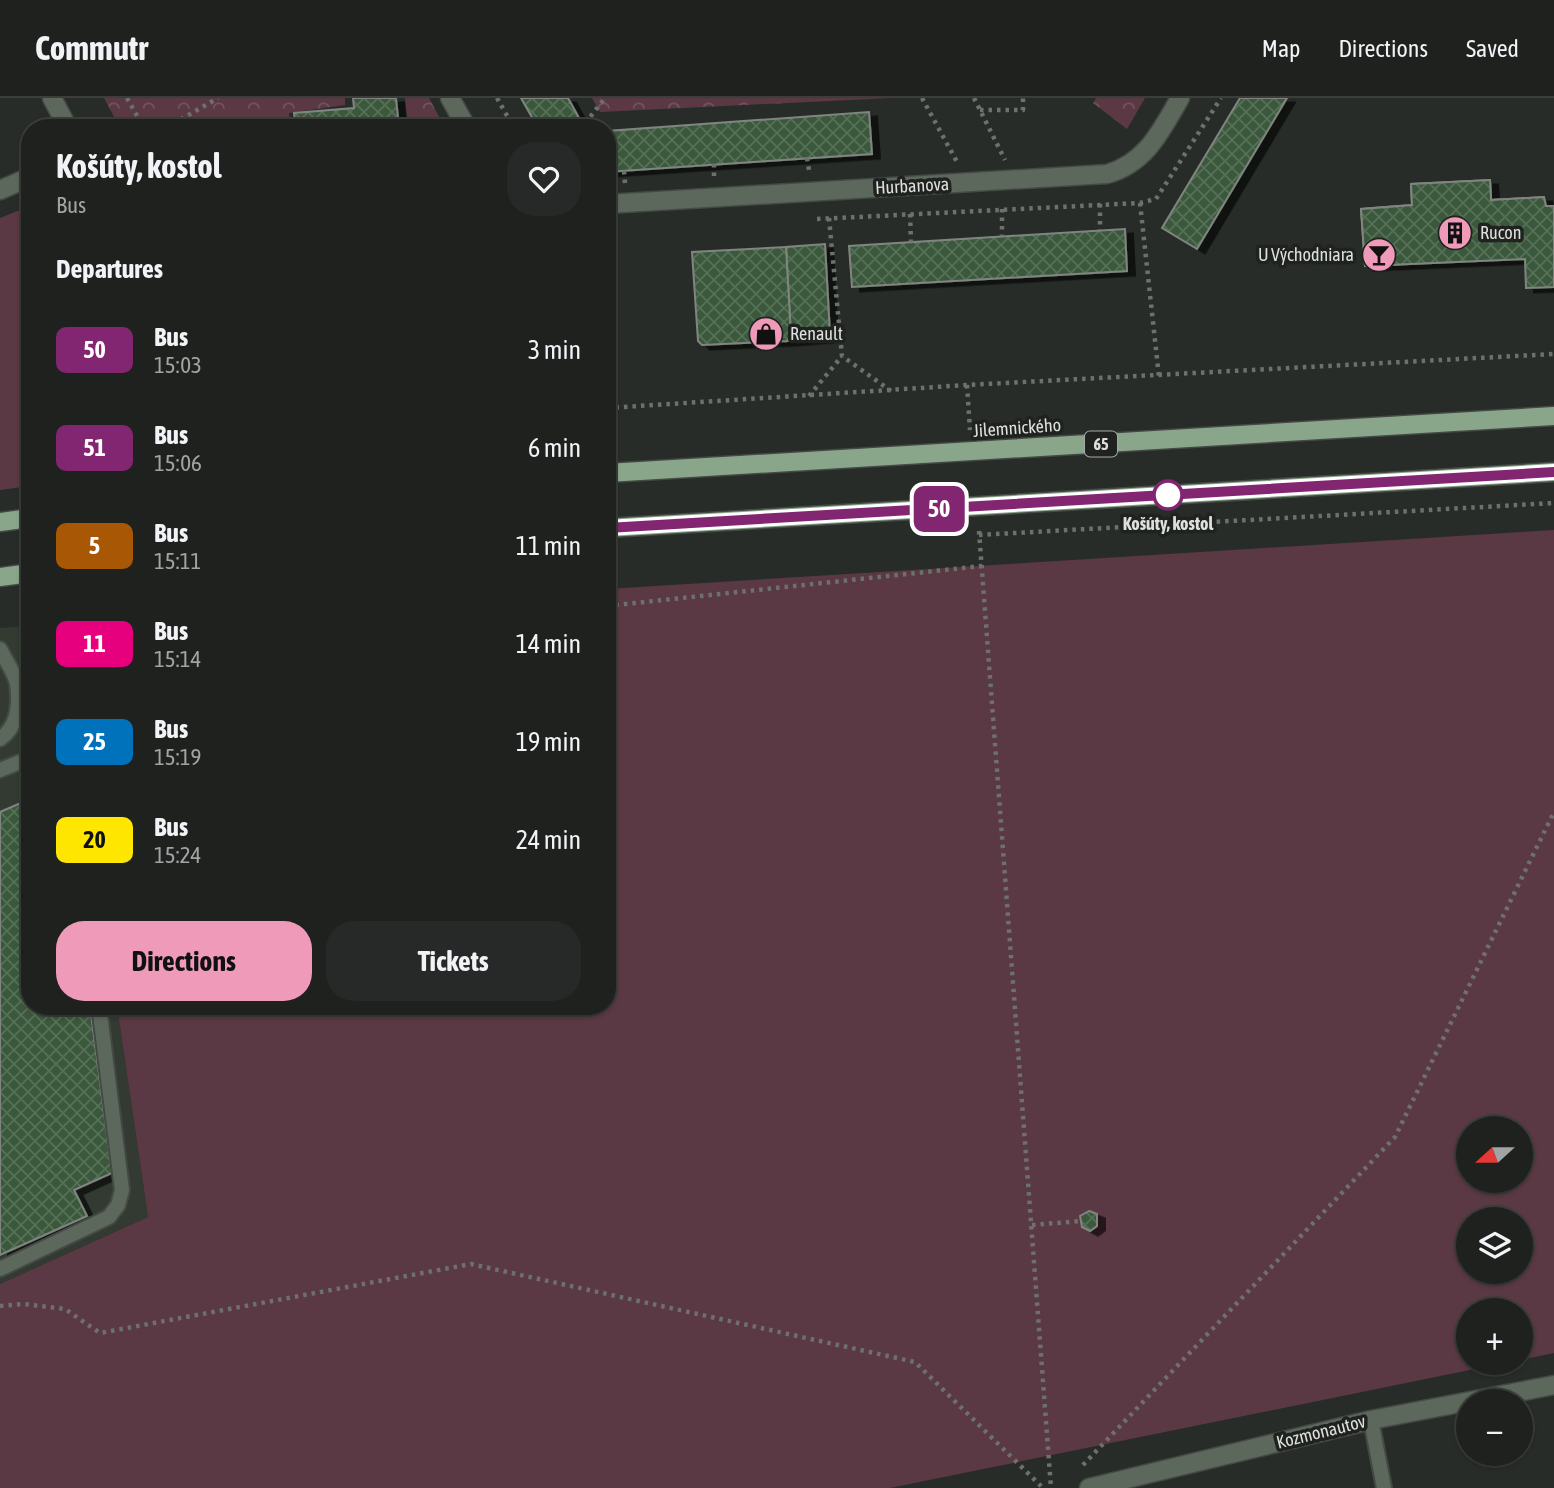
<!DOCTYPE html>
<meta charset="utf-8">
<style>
body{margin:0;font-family:"Asap Condensed",sans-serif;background:#262927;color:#f1f3f6;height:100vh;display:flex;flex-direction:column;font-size:26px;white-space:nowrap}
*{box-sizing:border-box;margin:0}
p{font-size:23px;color:#a1a3a4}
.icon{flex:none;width:38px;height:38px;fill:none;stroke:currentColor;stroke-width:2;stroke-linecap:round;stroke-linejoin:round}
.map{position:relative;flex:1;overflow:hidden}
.details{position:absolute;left:21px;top:21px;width:595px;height:896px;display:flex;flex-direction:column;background:#1e211e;border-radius:28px;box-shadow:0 2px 5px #0004,0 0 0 2px #3c3e3c}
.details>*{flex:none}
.badge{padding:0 14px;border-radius:10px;font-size:24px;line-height:46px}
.needle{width:46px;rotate:249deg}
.buttons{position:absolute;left:1456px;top:1018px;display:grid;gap:14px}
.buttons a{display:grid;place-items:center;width:77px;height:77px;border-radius:50%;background:#1e211e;box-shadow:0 2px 5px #0004,0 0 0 2px #3c3e3c;font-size:35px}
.map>.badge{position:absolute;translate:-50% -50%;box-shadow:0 0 0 4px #fff}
h2{padding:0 35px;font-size:26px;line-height:63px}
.round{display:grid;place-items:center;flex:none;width:74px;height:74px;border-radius:28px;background:#262927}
.headline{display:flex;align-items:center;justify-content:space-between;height:119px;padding:0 35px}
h1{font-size:33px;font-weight:700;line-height:52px}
.cta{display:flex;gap:14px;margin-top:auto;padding:14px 35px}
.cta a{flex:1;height:80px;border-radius:28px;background:#ef9ab8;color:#111;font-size:28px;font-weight:700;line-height:80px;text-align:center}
.cta a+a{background:#262927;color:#f1f3f6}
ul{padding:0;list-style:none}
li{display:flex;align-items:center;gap:21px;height:98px;padding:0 35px}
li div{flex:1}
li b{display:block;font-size:26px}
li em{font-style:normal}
li .badge{min-width:77px;font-weight:700;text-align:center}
header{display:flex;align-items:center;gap:42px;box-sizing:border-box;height:98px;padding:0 35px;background:#1e211e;border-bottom:2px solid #3c3e3c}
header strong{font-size:33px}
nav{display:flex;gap:38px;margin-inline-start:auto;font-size:24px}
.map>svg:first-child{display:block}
.built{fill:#323a32}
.grass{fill:#5a3844;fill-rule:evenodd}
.forest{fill:url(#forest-crowns)}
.building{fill:url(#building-cross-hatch);stroke:#808580;stroke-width:2;filter:url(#shadow)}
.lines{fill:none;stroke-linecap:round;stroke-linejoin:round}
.lane-casing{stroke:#454945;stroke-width:18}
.street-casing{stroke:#454945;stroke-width:21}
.primary-casing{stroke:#454945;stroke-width:21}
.path{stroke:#6d706d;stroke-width:4.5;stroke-dasharray:3.5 5;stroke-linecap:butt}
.lane{stroke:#5b685b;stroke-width:14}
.street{stroke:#5b685b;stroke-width:18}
.primary{stroke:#8aa68a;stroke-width:18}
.line-casing{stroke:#fff;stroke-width:16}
.line{stroke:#832672;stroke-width:10}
.stop-dot{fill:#fff;stroke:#832672;stroke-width:3.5}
.labels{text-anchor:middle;stroke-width:7;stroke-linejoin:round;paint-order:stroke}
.shield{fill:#1f221f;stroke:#a5a7a5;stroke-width:2}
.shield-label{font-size:16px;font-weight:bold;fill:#dee0de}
.street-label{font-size:18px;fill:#dee0de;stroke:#1f221f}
.poi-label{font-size:18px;fill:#dee0de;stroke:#1f221f;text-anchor:start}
.stop-label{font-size:18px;font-weight:bold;fill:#dee0de;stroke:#1f221f}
</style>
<header>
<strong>Commutr</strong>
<nav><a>Map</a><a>Directions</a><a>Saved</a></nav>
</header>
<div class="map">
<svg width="1554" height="1390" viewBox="0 0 1554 1390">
<defs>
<pattern id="forest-crowns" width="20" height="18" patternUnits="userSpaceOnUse" patternTransform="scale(1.75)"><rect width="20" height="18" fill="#5a3844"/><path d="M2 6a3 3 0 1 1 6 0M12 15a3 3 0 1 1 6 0" fill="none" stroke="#71545f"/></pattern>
<pattern id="building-cross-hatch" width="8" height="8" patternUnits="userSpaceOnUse" patternTransform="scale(1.75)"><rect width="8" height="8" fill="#3a593c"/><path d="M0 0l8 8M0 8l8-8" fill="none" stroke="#567158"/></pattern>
<filter id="shadow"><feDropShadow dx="8" dy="4.5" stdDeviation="0" flood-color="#0009"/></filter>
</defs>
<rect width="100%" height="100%" fill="#282c28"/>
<polygon class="built" points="29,528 30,908 117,908 148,1119 0,1186 0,530"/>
<g class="grass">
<polygon points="30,108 30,388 0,392 0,120"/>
<path d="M1554 432V1255L1521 1262V1213H1468V1265H1504L890 1390H0V1186L148 1119 117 908H607V491ZM1468 1031H1521V1083H1468ZM1468 1122H1521V1174H1468Z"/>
</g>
<g class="forest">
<polygon points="104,0 345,0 345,7 289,15 290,30 120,30"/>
<polygon points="405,0 429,0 445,30 408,30"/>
<polygon points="592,0 891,0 600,14"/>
<polygon points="1096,0 1145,0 1127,31 1093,5"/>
</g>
<g class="building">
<polygon points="353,0 396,0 399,30 296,30 294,15 354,10"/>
<polygon points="521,0 568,0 579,20 561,30 538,30"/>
<polygon points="1240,0 1287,0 1197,151 1162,130"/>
<polygon points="869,14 872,56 607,74 607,33"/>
<polygon points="1490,82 1491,102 1544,99 1548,159 1365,168 1361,111 1412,107 1411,86"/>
<polygon points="1490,82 1491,102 1544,99 1546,108 1554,108 1554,189 1526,190 1525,161 1365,168 1361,111 1412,107 1411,86"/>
<polygon points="1125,131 1127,173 852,189 849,148"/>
<polygon points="825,146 830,236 826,240 787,243 791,238 786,149"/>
<polygon points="786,149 791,238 787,243 702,247 698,243 692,154"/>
<polygon points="30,701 30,908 90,908 112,1075 74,1092 87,1118 0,1157 0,714"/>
<polygon points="1089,1113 1097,1116 1097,1128 1090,1133 1082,1129 1080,1118"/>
</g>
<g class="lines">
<g class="lane-casing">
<g id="lane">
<path d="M0 551C5 562 15 575 17 586 20 607 17 629 0 641"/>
<polyline points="0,672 30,660"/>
<polyline points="0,1171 109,1119 118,1107 122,1092 99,908"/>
<polyline points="1371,1322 1384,1390"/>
</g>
</g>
<g class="street-casing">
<g id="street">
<polyline points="52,0 68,30"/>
<polyline points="450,0 467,30"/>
<polyline points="0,92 30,79"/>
<path d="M607 106 1107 76C1146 65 1161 33 1180 0"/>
<polyline points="1089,1390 1371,1322 1554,1287"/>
</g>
</g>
<g class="primary-casing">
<g id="primary">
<polyline points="607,375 1554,318"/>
<polyline points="0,424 30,420"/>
<polyline points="607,430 1554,374"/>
<polyline points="0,479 30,475"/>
</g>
</g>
<g class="path">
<polyline points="127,0 144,30"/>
<polyline points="497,0 514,30"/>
<polyline points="922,0 957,64"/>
<polyline points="974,0 1005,62"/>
<polyline points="980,12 1023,12 1023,0"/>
<polyline points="166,30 218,0"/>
<polyline points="578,30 587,23 605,0"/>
<polyline points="807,60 809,72"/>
<polyline points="714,66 714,79"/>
<polyline points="624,73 625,85"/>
<polyline points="1140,105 1159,279"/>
<polyline points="1100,106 1100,132"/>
<polyline points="1002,111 1002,138"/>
<polyline points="910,116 911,144"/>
<polyline points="829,120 842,258 891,293"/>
<polyline points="817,121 1140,105 1156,101 1221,0"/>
<polyline points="967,287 970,332"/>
<polyline points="809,298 842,258"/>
<polyline points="607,310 967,287 1554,256"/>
<polyline points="979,433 1051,1390"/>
<polyline points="979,437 1554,405"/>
<polyline points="607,508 982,468"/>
<polyline points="1032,1127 1081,1123"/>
<polyline points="0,1208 24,1206 65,1211 100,1235 471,1166 915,1264 1043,1390"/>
<polyline points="1083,1367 1395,1039 1554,714"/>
</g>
<use href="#lane" class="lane"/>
<use href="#street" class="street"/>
<use href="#primary" class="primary"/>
</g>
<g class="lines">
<g class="line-casing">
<polyline id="line" points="607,430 1554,374"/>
</g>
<use href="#line" class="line"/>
</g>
<defs>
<g id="building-disc" transform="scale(1.75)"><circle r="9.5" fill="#ef9ab8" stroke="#1f221f"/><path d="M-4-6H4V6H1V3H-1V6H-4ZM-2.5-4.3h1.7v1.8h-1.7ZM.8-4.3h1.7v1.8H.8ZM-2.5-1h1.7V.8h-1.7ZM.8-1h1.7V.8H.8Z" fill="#111"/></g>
<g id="bar-disc" transform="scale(1.75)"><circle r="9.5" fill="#ef9ab8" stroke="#1f221f"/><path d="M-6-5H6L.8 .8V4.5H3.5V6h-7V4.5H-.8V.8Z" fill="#111"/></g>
<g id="shop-disc" transform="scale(1.75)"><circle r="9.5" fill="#ef9ab8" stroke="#1f221f"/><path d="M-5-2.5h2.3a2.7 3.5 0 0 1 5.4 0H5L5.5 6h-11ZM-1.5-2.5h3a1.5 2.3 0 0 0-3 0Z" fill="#111"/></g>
</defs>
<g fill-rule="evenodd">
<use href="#building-disc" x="1455" y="135"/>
<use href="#bar-disc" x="1379" y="157"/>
<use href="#shop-disc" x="766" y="236"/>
</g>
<circle class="stop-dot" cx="1168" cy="397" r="14"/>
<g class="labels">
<rect class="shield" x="1085" y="333.5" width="32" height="25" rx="5"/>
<g class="shield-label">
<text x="1101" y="352">65</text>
</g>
<g class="street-label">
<text transform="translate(912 88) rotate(-3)" y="6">Hurbanova</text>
<text transform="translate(1017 330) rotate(-4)" y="6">Jilemnického</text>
<text transform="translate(1321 1334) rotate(-14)" y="6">Kozmonautov</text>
</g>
<g class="poi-label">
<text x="1480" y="141">Rucon</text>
<text x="1354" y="163" text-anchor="end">U Východniara</text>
<text x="790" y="242">Renault</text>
</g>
<g class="stop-label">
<text x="1168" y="432">Košúty, kostol</text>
</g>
</g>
</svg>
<div class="buttons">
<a><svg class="needle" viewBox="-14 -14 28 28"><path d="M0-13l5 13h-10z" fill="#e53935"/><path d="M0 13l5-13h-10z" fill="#a1a3a4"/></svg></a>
<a><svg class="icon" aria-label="layers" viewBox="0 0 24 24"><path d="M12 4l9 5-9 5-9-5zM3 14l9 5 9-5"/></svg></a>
<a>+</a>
<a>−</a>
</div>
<b class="badge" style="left:939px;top:411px;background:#832672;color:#fff">50</b>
<section class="details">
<div class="headline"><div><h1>Košúty, kostol</h1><p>Bus</p></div><a class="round"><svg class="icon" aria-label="heart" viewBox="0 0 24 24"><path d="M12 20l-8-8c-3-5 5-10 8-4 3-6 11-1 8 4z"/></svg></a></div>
<h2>Departures</h2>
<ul>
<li><span class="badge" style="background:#832672;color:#fff">50</span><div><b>Bus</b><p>15:03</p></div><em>3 min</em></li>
<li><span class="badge" style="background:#832672;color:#fff">51</span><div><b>Bus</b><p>15:06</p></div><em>6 min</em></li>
<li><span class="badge" style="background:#a85804;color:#fff">5</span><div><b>Bus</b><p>15:11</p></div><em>11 min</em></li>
<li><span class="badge" style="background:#e6007e;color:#fff">11</span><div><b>Bus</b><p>15:14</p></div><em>14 min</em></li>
<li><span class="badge" style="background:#0072bc;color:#fff">25</span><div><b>Bus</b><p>15:19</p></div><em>19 min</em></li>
<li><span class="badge" style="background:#ffe600;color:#111">20</span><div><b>Bus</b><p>15:24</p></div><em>24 min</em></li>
</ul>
<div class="cta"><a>Directions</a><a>Tickets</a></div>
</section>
</div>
